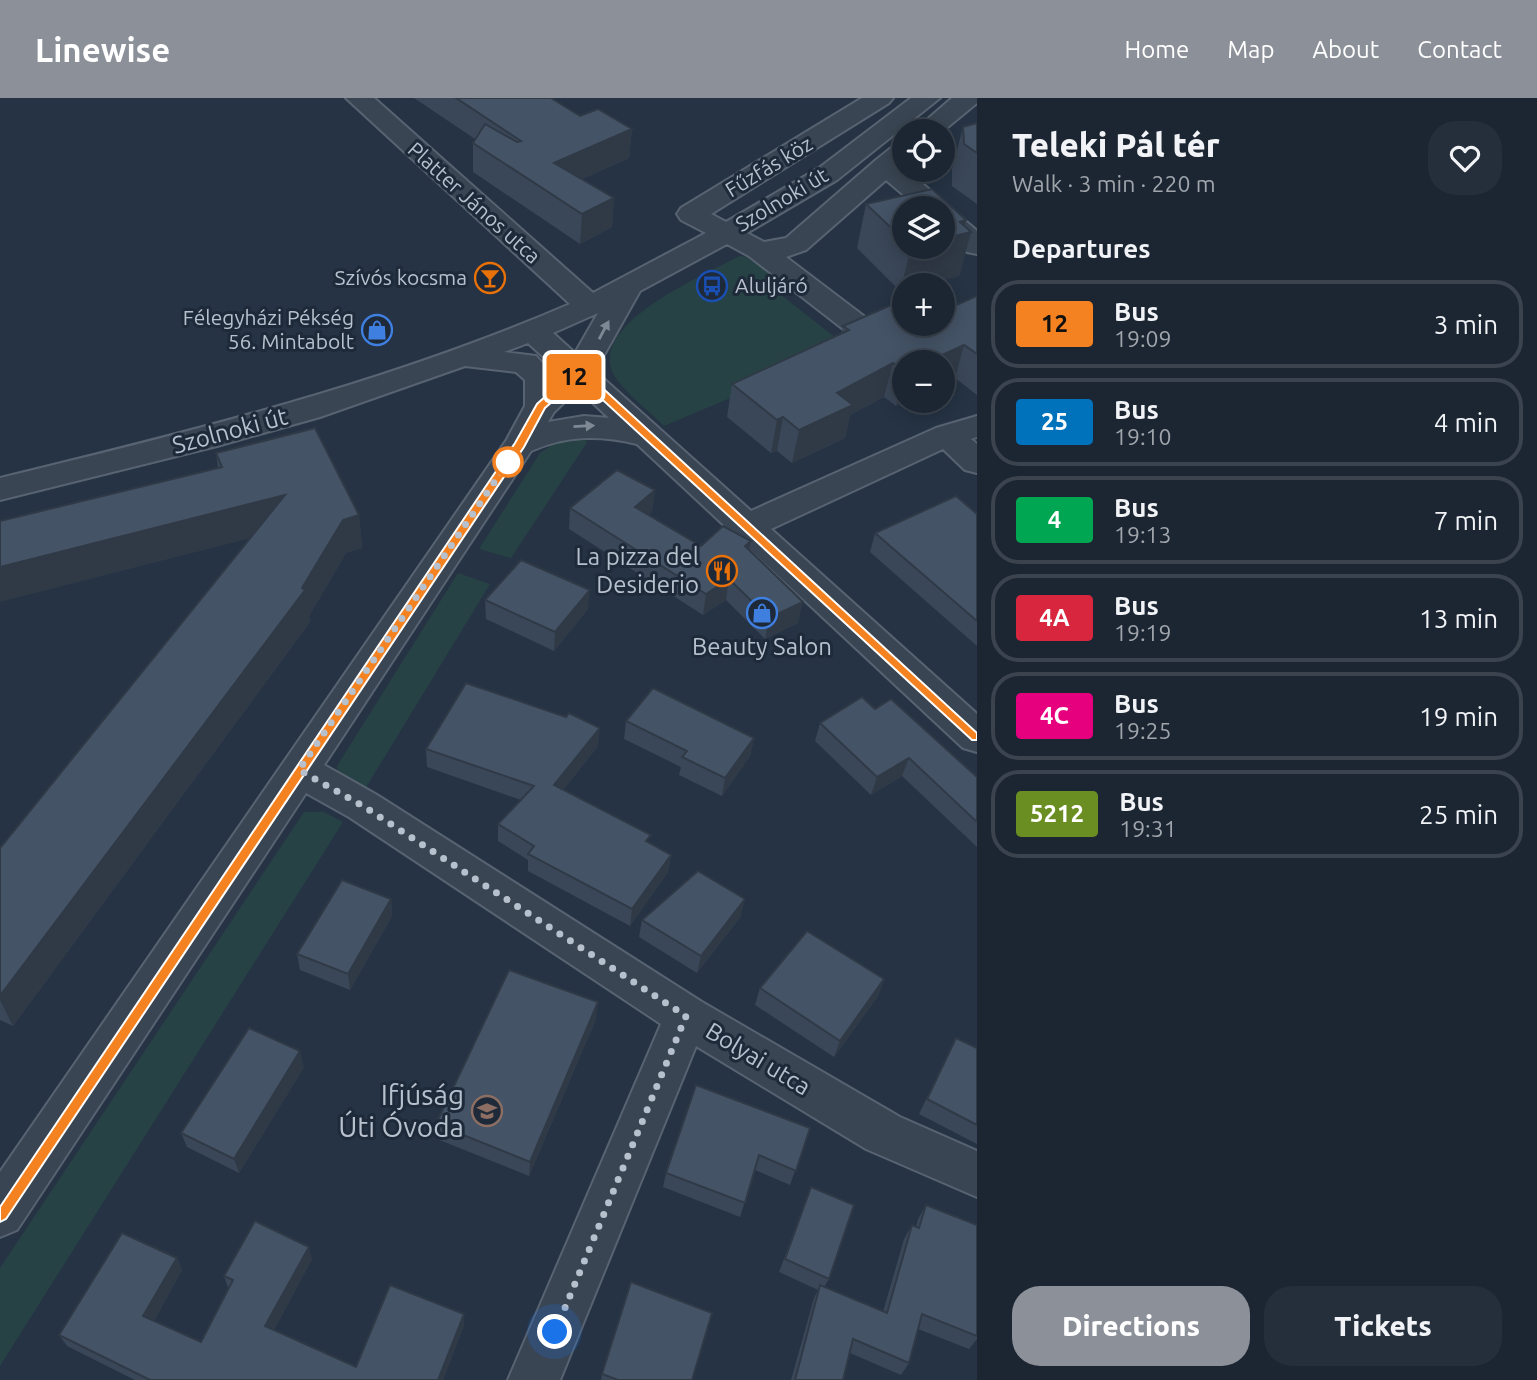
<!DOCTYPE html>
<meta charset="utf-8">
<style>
body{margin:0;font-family:Ubuntu,sans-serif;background:#252e3b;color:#f1f3f6;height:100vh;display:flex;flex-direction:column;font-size:26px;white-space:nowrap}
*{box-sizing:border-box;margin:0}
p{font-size:23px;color:#a0a5ac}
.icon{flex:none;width:38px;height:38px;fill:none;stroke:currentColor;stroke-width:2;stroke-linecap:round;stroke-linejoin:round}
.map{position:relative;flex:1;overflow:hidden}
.panel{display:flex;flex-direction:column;background:#1c2633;width:560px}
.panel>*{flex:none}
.badge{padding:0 14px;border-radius:5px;font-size:24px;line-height:46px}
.tools{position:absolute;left:892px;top:21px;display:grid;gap:14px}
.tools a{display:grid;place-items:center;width:63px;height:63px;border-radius:50%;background:#1c2633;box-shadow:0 4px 18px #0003,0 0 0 2px #3a434e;font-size:35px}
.you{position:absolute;width:35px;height:35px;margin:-18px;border:5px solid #fff;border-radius:50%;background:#1a73e8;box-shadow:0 0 0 10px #1a73e833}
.map>.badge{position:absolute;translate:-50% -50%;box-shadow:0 0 0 4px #fff}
h2{padding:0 35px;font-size:26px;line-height:63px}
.round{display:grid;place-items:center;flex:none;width:74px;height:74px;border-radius:28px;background:#252e3b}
.overview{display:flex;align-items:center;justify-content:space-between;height:119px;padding:0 35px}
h1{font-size:33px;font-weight:800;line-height:52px}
.cta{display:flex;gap:14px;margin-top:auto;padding:14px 35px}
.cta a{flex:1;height:80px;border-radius:28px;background:#8c9099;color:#fff;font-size:28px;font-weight:800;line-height:80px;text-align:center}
.cta a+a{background:#252e3b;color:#f1f3f6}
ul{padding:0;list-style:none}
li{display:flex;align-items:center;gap:21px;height:88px;margin:0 14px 10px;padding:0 21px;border:4px solid #3a434e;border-radius:28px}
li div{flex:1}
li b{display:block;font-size:26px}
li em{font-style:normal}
li .badge{min-width:77px;font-weight:700;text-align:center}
header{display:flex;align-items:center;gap:42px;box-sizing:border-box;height:98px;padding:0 35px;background:#8c9099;color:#fff}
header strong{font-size:33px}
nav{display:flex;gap:38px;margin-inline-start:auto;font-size:24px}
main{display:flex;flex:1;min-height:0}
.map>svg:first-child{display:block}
.green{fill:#274245}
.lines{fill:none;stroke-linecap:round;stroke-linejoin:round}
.minor-casing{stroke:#586371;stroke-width:4}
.minor{fill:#3a4553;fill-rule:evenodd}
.wall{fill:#3a4758;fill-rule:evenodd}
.shaded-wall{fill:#303a47}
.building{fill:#445366;stroke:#303a47;stroke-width:2}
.oneway{fill:#7f8996}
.line{fill:#f58220;stroke:#fff;stroke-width:2}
.walk{stroke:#b7c0cd;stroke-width:7;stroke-dasharray:0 12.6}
.stop-dot{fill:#fff;stroke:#f58220;stroke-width:3.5}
.labels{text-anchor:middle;stroke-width:6;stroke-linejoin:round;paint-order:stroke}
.far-street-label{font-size:21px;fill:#b7c0cd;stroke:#1e2a39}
.far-poi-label{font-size:21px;fill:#b7c0cd;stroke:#1e2a39;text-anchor:end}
.street-label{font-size:24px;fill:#b7c0cd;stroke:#1e2a39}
.poi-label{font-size:24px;fill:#b7c0cd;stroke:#1e2a39;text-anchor:end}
.near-poi-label{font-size:28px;fill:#b7c0cd;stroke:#1e2a39;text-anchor:end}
</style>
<header>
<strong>Linewise</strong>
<nav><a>Home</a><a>Map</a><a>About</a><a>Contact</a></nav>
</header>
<main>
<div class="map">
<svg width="977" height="1282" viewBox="0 0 977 1282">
<rect width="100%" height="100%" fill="#253344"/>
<g class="green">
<path d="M739 158 751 159 785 178 772 190 849 250 664 328C651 315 617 288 612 273 593 223 704 178 739 158Z"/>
<polygon points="575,339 588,343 511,460 479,451 540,355 558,343"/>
<polygon points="458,475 490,486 362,696 340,683 337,668"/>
<polygon points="304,714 324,714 343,724 0,1268 0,1170"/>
</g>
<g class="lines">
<g class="minor-casing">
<g id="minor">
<path d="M346 0H374L593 195 706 135 681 122 677 116 681 110 862 0H893L889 5 711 116 726 124 819 70 911 0H940L837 82 747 135 764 144 786 140 876 62 896 46 905 44V66L902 68 977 133V156L967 154 943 133V110H919L886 82 806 152 786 159 869 222 873 228 869 234 858 237 847 234 749 158 727 146 640 193 595 273 751 413 936 330 977 318V339L971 341 977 346V375L965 372 943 351 771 431 977 616V654L963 650 637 346C600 337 567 337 531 353L324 667 377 697 702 904 900 1019 977 1053V1099L866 1051 696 948 560 1282H508L661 926 349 719 306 695 17 1132 0 1139V1074L506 343 525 308V282L516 274 465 268 320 319 217 348 0 402V380C194 333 387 285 570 206ZM598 215 575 255 553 235ZM528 245 560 274 555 279 536 258 504 254ZM578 291 609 320 584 318 548 324 554 314Z"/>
<polygon points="952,0 977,0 977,5 943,33 914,33"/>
</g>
</g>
<use href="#minor" class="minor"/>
</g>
<g class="wall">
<polygon points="414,0 551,0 580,18 632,31 629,60 582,81 614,100 612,129 580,146 473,74 473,45 475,41"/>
<polygon points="977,25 977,106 952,88 952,71 963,29"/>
<path d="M932 91 966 122 964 128 971 134 959 178 923 187H905V192L900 193 857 150 866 106ZM905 110H943V149H905Z"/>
<polygon points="977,198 977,297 955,280 896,308 884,299 850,317 845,340 792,365 777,353 771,355 727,319 732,286 841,236 843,228 943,226"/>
<polygon points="216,355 359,417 362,450 346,455 309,518 310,524 13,928 0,922 0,750 250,440 218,370"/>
<polygon points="655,392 652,413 648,417 701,448 751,443 749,453 798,525 765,541 726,502 703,517 569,431 570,410"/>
<polygon points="977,416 977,548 870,454 875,435"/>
<polygon points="485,502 588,511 554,553 486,521"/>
<polygon points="875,611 977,679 977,749 902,678 871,697 815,643 820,625"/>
<polygon points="626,623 754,640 750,658 722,698 679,677 681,669 624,641"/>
<polygon points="598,648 563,692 671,757 668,774 630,828 528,773 528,762 498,743 498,726 521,702 427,669 426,651"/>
<polygon points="391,801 392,818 350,892 300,872 297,856"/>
<polygon points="741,818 697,875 639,839 642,822"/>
<polygon points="884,881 878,898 834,959 755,907 760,890"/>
<polygon points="596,921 529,1078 437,1041 436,1026"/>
<polygon points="956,940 977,950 977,1046 919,1016"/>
<polygon points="304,969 239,1075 187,1049 181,1035"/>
<polygon points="810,1030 790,1087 755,1072 740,1119 663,1089 666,1075"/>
<polygon points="811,1089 829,1181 824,1189 883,1214 904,1141 912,1127 916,1129 918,1121 926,1107 977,1127 977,1241 969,1251 918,1231 909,1265 901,1277 850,1255 843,1282 791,1282 814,1200 818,1192 779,1174"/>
<polygon points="177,1160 182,1172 154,1223 201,1244 228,1190 224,1178 312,1161 274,1232 356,1269 464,1227 443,1282 135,1282 67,1248 59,1237"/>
<polygon points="602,1276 692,1282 601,1282"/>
</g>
<g class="shaded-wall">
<polygon points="632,31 629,60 552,94 554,65"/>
<polygon points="614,100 612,129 580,146 582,116"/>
<polygon points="966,122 962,137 971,134 959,178 923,187 905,187 905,192 900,193 911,150 943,149 943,141 960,124"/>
<polygon points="964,247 955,280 943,286 943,264 927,264"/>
<polygon points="893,265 884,299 850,317 845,340 792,365 799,332 837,295"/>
<polygon points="905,275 905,303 906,303 896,308"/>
<polygon points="783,319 777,353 771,355 777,322"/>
<polygon points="655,392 652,413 632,430 635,409"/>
<polygon points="285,397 290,430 0,504 0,469"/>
<polygon points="359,417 362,450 346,455 309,518 310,524 13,928 0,902 0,898 302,490 343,422"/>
<polygon points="751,443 747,464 745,448"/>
<polygon points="729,481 726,502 703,517 706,496"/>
<polygon points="590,492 588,511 554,553 555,534"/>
<polygon points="803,504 798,525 765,541 769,520"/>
<polygon points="600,630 598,648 553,704 554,687"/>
<polygon points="754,640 750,658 722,698 725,680"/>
<polygon points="909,660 902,678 871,697 877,679"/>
<polygon points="671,757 668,774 630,828 632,811"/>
<polygon points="391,801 392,818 350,892 348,876"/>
<polygon points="745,801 741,818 697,875 701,858"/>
<polygon points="884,881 878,898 834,959 840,943"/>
<polygon points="598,904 596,921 529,1078 530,1064"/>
<polygon points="300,953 304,969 239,1075 234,1061"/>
<polygon points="309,1149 312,1161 270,1240 265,1228"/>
<polygon points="177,1160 182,1172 150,1230 143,1218"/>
<polygon points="464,1216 464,1227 443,1282 438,1282"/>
</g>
<g class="building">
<polygon points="456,0 551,0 580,18 598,11 632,31 554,65 614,100 582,116 473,45 485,26 517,44 521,43"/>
<polygon points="977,25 977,55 964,46 963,29"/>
<polygon points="932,91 966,122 960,124 971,134 943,141 943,110 905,110 905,143 866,106"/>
<polygon points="977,198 977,256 964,247 927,264 905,264 905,274 893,265 837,295 853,307 799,332 783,319 777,322 732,286 849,232 843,228 905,201 905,226 943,226 943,213"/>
<polygon points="315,330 359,417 343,422 302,490 305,492 0,898 0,750 285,397 0,469 0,423 222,369 216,355"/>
<polygon points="617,372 655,392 635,409 701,448 723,428 751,443 745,448 803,504 769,520 729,481 706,496 570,410"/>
<polygon points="956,398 977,416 977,523 875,435"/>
<polygon points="521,462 590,492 555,534 485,502"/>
<polygon points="466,585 566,619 569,615 600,630 554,687 651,737 646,743 671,757 632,811 528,756 534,748 498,726 534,688 426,651"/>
<polygon points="653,590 754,640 725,680 682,659 687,653 626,623"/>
<polygon points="862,599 875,611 891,601 977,679 977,724 909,660 877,679 820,625"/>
<polygon points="698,773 745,801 701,858 642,822"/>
<polygon points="342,782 391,801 348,876 297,856"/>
<polygon points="807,833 884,881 840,943 760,890"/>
<polygon points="509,872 598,904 530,1064 436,1026"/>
<polygon points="249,930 300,953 234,1061 181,1035"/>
<polygon points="956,940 977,950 977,1027 927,1001"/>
<polygon points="696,987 810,1030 796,1073 759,1057 745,1105 666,1075"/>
<polygon points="811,1089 854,1107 829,1181 785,1161"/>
<polygon points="926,1107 977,1127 977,1238 922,1216 909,1265 853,1241 843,1282 795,1282 820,1187 887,1215 912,1127 919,1130"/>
<polygon points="255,1123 309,1149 265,1228 356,1269 390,1187 464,1216 438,1282 150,1282 59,1237 122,1135 177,1160 143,1218 201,1244 233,1182 224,1178"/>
<polygon points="631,1184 712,1215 692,1282 618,1282 602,1276"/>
</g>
<defs><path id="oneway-solid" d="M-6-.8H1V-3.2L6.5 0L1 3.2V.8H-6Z" transform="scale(1.75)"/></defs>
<g class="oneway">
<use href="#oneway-solid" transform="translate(604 232) rotate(-62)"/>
<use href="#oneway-solid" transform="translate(584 328) rotate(-3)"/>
</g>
<polygon class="line" points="575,272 583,272 977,635 977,642 972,642 579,280 545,310 524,349 6,1121 0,1124 0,1109 515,345 537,306"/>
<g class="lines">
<polyline class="walk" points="508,364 299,672 363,708 686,918 555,1234"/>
</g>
<defs>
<g id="bar-ring" transform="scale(1.575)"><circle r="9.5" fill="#1e2a39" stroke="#e8710a" stroke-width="1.5"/><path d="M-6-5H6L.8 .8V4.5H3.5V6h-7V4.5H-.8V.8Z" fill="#e8710a"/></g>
<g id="bus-ring" transform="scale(1.575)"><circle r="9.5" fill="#1e2a39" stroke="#1a4fb4" stroke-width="1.5"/><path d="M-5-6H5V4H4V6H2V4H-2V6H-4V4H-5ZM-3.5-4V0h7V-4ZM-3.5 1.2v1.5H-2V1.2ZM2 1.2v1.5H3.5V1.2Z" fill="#1a4fb4"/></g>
<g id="shop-ring" transform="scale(1.575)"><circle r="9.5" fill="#1e2a39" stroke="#3f7fe0" stroke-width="1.5"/><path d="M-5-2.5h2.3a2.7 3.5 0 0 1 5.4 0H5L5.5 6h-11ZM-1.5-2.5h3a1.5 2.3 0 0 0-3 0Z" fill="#3f7fe0"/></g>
<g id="restaurant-ring" transform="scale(1.575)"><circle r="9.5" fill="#1e2a39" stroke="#e8710a" stroke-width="1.5"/><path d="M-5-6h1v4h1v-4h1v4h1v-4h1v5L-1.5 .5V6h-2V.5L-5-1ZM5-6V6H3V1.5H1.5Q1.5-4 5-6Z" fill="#e8710a"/></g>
<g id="school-ring" transform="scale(1.575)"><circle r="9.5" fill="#1e2a39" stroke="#8d6e63" stroke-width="1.5"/><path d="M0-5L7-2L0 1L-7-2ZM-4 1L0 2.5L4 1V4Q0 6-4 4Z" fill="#8d6e63"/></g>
</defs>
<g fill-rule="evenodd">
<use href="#bar-ring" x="490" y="180"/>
<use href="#bus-ring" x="712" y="188"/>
<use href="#shop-ring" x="377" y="232"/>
<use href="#restaurant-ring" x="722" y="473"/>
<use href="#shop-ring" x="762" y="515"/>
<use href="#school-ring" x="487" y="1013"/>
</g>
<circle class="stop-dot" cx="508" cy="364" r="14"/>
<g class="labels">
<g class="far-street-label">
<text transform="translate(769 69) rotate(-31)" y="7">Fűzfás köz</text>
<text transform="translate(782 102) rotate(-31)" y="7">Szolnoki út</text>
<text transform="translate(474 105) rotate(42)" y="7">Platter János utca</text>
</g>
<g class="far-poi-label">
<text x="467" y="187">Szívós kocsma</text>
<text x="735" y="195" text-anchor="start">Aluljáró</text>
<text x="354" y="227">Félegyházi Pékség<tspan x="354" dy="24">56. Mintabolt</tspan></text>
</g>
<g class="street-label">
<text transform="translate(230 333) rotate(-15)" y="8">Szolnoki út</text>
<text transform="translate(758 961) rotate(31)" y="8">Bolyai utca</text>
</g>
<g class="poi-label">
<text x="699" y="467">La pizza del<tspan x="699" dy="28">Desiderio</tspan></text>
<text x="762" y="557" text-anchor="middle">Beauty Salon</text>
</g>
<g class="near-poi-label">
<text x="464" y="1007">Ifjúság<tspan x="464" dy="32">Úti Óvoda</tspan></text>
</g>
</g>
</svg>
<div class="tools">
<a><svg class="icon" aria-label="locate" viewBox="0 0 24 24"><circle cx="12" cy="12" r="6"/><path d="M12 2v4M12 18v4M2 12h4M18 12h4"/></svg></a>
<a><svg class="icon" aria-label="layers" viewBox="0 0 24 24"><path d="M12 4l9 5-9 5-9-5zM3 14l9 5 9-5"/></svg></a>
<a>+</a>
<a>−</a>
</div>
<div class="you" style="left:555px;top:1234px"></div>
<b class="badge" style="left:574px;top:279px;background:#f58220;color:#111">12</b>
</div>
<section class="panel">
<div class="overview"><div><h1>Teleki Pál tér</h1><p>Walk · 3 min · 220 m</p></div><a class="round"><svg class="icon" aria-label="heart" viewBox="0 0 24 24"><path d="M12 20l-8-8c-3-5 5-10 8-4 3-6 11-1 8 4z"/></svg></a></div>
<h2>Departures</h2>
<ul>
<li><span class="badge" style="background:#f58220;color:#111">12</span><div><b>Bus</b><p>19:09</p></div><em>3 min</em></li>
<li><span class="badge" style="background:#0072bc;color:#fff">25</span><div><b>Bus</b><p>19:10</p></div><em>4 min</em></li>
<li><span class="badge" style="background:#00a651;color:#fff">4</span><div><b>Bus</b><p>19:13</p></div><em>7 min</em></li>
<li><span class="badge" style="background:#d7263d;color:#fff">4A</span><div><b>Bus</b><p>19:19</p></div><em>13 min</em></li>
<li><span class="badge" style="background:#e6007e;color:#fff">4C</span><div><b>Bus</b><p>19:25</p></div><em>19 min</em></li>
<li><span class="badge" style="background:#6b8e23;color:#fff">5212</span><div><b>Bus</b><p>19:31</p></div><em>25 min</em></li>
</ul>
<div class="cta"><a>Directions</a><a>Tickets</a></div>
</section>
</main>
